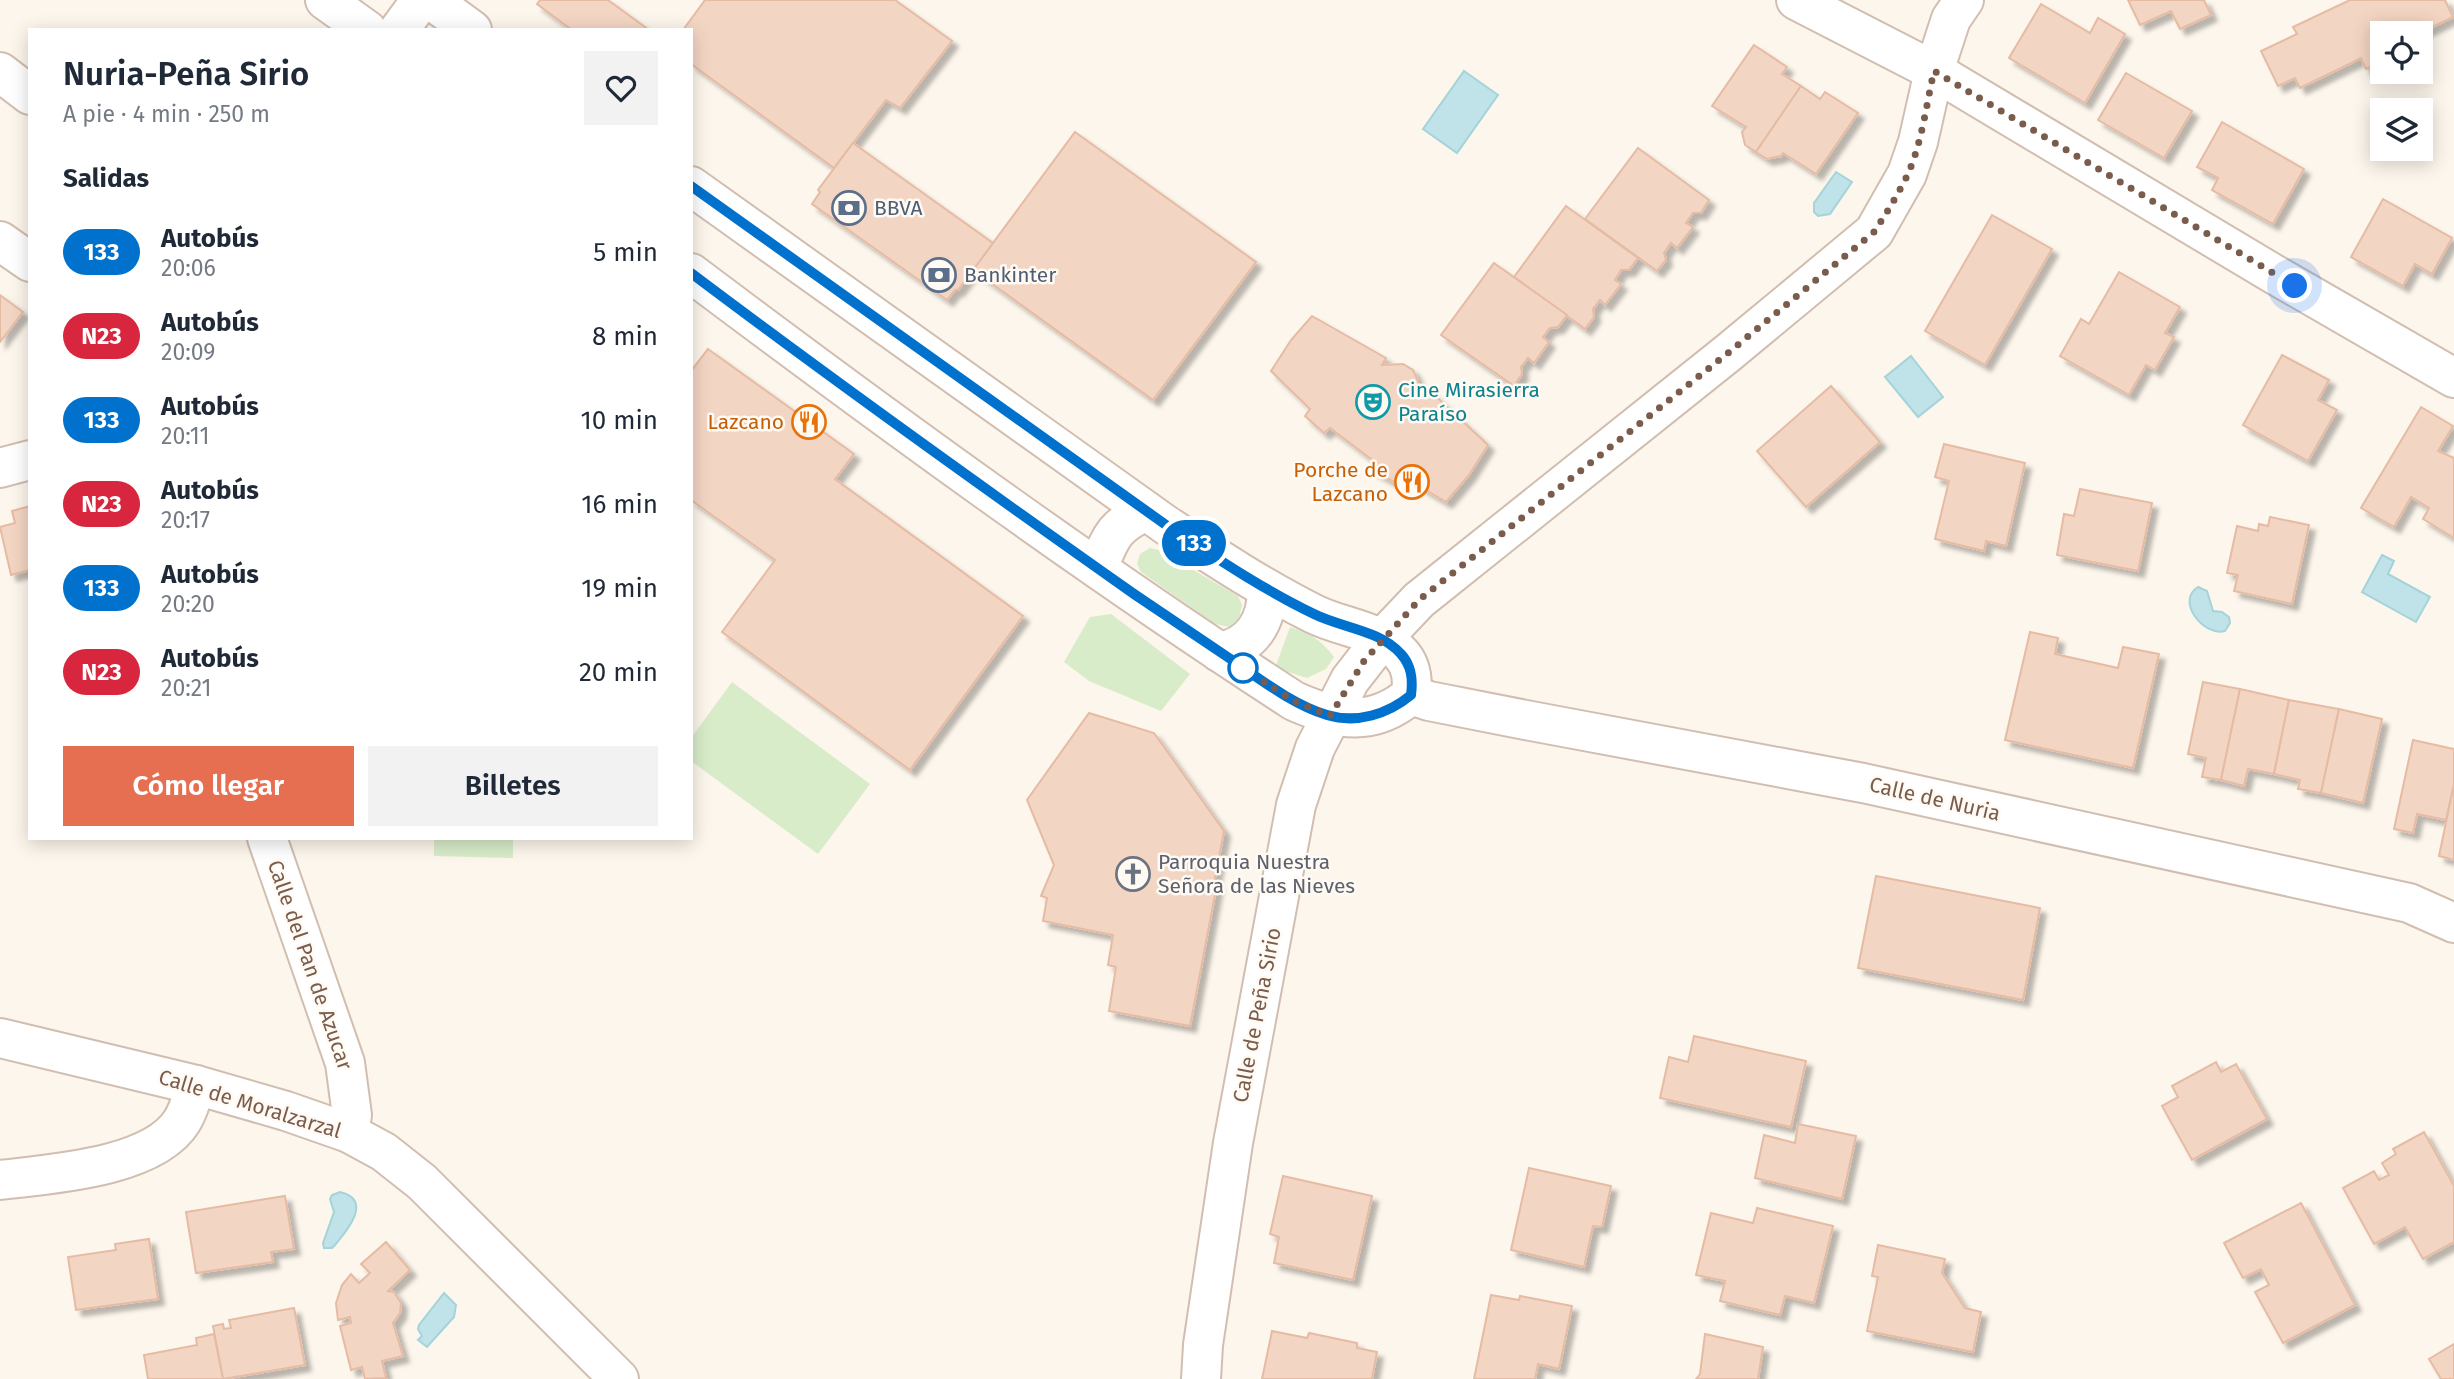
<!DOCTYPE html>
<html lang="es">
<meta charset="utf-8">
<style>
body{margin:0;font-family:"Fira Sans",sans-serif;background:#f2f2f3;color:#1f2937;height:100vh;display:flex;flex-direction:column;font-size:26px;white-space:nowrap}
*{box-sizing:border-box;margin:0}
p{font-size:23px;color:#747a83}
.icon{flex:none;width:38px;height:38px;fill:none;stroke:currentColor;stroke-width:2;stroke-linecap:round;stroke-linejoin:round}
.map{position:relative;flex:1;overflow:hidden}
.side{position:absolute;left:28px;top:28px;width:665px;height:812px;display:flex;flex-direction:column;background:#fff;border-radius:0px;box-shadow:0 4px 18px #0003}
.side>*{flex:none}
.badge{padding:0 14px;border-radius:23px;font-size:24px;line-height:46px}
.controls{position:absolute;left:2370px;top:21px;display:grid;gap:14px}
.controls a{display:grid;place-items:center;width:63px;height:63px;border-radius:0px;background:#fff;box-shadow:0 4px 18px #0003;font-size:35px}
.you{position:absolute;width:35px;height:35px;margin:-18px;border:5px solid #fff;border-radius:50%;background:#1a73e8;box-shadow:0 0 0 10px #1a73e833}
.map>.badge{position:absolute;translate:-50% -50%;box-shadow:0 0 0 4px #fff}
h2{padding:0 35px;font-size:26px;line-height:63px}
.round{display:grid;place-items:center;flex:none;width:74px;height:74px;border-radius:0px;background:#f2f2f3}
.headline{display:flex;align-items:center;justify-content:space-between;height:119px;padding:0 35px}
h1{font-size:33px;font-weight:600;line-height:52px}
.button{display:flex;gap:14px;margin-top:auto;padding:14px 35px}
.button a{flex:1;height:80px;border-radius:0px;background:#e76f51;color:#fff;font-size:28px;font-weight:600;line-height:80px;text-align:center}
.button a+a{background:#f2f2f3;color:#1f2937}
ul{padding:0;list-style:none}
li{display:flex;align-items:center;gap:21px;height:84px;padding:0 35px}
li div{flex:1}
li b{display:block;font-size:26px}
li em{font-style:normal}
li .badge{min-width:77px;font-weight:700;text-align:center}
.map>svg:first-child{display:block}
.green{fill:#d8ecc9}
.water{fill:#bfe3e8;stroke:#a5d3da;stroke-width:2}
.building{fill:#f3d5c3;stroke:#e6bba3;stroke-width:2;filter:url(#shadow)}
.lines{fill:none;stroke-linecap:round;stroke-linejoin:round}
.street-casing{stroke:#d1beb0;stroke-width:42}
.street{stroke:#fff;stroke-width:38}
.line-casing{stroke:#fff;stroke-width:16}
.line{stroke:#0072ce;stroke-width:10}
.walk{stroke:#7a5c4d;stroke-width:7;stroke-dasharray:0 12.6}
.stop-dot{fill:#fff;stroke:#0072ce;stroke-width:3.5}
.labels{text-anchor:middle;stroke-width:5;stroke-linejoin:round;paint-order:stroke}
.service-label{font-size:21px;fill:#4e5e75;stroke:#fffaf3;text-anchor:start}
.culture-label{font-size:21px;fill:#0d838f;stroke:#fffaf3;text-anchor:start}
.food-label{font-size:21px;fill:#c56008;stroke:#fffaf3;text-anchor:end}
.street-label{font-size:21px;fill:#7a5c4d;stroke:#fffaf3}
.worship-label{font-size:21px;fill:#5b616d;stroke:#fffaf3;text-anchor:start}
</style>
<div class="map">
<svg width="2454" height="1379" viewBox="0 0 2454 1379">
<defs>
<filter id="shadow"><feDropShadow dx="6" dy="6" stdDeviation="2" flood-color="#0004"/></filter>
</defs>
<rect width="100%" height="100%" fill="#fdf6ec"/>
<g class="green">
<polygon points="1150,548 1159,550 1238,596 1242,605 1239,619 1230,627 1215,624 1141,572 1137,564 1140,554"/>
<polygon points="1111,614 1190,674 1161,711 1089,681 1064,662 1090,617"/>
<path d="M1290 627C1310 633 1321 640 1334 657L1326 669 1307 678 1275 668Z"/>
<polygon points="732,682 870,784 818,854 691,761 691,738"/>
<polygon points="434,838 513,838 513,858 434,856"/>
</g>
<g class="water">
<polygon points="1464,71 1498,95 1457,153 1423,129"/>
<polygon points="1836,172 1852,182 1830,214 1818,216 1814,212 1814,203"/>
<polygon points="1911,356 1943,397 1918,417 1885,377"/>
<polygon points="2382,555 2394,561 2388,574 2430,597 2416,622 2362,592"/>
<path d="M2198 587 2207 591 2213 611 2222 612 2229 617 2230 623 2225 631C2204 637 2175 601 2198 587Z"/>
<path d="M340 1192C374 1200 346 1232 335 1245L332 1248H324L323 1243 334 1212 330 1199 332 1195Z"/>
<polygon points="444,1293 456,1305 454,1317 427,1347 418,1340 422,1336 418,1329 419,1325"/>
</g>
<g class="building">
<polygon points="540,0 608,0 649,30 572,30 537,4"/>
<polygon points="705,0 895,0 952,41 900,108 886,100 834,168 691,64 691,30 683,30"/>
<polygon points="2128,0 2204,0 2211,15 2180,29 2171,11 2140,25"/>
<polygon points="2350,0 2445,0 2453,17 2420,33 2382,33 2382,61 2366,69 2361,58 2300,88 2295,78 2278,86 2261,51 2297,34 2293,27"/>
<polygon points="2041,4 2090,33 2098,18 2125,34 2085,103 2009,58"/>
<polygon points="1754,45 1787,67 1782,74 1801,86 1756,152 1745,145 1742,132 1746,127 1712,106"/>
<polygon points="2126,73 2192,111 2164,158 2098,120"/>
<polygon points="1801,86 1820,99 1825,92 1858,113 1816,174 1783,153 1781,156 1767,159 1756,152"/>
<polygon points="2222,122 2304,169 2273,224 2212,190 2218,178 2197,167"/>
<polygon points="1075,132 1256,262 1153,400 973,270"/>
<polygon points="853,143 993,243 958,290 955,290 947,300 812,204 820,192 818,190"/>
<polygon points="1638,148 1709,200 1701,213 1693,213 1686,223 1693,227 1677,248 1671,243 1664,253 1666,260 1657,271 1585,219"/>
<polygon points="2383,199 2452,238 2432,274 2415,264 2403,286 2351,257"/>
<polygon points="1566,206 1638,258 1629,270 1621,270 1615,280 1621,284 1605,305 1600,300 1593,309 1594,317 1585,329 1514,277"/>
<polygon points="1992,215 2052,249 1985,365 1925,331"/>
<polygon points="1494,263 1567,315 1558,327 1550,328 1543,337 1549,342 1534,363 1528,358 1521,367 1522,374 1514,386 1441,335"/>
<polygon points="2119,272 2180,307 2165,333 2174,337 2155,370 2146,365 2129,395 2060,356 2081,319 2089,324"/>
<polygon points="0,295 23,312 0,342"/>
<polygon points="1312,316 1386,358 1382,365 1403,364 1413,370 1418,381 1418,395 1427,388 1488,445 1469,475 1446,502 1399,474 1394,482 1372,470 1375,462 1330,428 1324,433 1305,416 1310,409 1271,371 1291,340"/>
<polygon points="708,349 854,454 835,479 1023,616 910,770 722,632 775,560 691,500 691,371"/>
<polygon points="2282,355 2329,380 2318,400 2337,410 2308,461 2243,425"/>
<polygon points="1831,386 1880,442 1806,507 1757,451"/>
<polygon points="2421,407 2453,426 2438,451 2454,458 2454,538 2423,519 2429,508 2411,497 2394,527 2361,508"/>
<polygon points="1944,444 2025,463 2006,546 1986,541 1984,551 1935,539 1949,481 1935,477"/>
<polygon points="2080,489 2152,503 2138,571 2057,555 2064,514 2074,516"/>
<polygon points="30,506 30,570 11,575 0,527 15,523 12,511"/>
<polygon points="2270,517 2309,525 2292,604 2234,591 2238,575 2227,573 2237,526 2258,531 2259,524 2268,526"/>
<polygon points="2030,632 2058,638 2055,654 2118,668 2123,647 2159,654 2133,768 2005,740"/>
<polygon points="2203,682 2240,689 2221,780 2202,777 2206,758 2188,754"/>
<polygon points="2240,689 2289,700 2274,774 2248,769 2244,786 2221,780"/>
<polygon points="2289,700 2339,709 2321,793 2298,789 2300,780 2274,774"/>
<polygon points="2339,709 2382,719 2363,803 2321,793"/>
<polygon points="1089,713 1154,733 1224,831 1214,883 1217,884 1190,1026 1109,1011 1116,967 1108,965 1113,935 1043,921 1047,898 1041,896 1054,865 1027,800"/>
<polygon points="2413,740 2454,749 2454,784 2446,820 2417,814 2413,833 2394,829"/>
<polygon points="2454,784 2454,860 2439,856"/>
<polygon points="1876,876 2040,908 2023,1000 1858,968"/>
<polygon points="1694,1036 1806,1061 1791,1127 1660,1098 1669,1057 1688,1062"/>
<polygon points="2216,1062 2221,1072 2236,1064 2267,1119 2192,1160 2162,1106 2178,1097 2172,1086"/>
<polygon points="1798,1124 1856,1136 1842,1199 1755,1178 1764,1135 1795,1143"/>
<polygon points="2424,1132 2454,1186 2454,1242 2423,1259 2405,1227 2374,1244 2343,1188 2374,1171 2379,1180 2389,1175 2382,1163 2396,1154 2393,1149"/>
<polygon points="1529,1168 1611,1186 1602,1227 1593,1226 1584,1267 1511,1250"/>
<polygon points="1283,1176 1372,1196 1353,1280 1274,1263 1279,1237 1270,1234"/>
<polygon points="285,1196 294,1249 271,1252 273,1262 196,1273 186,1212"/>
<polygon points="2301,1203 2355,1305 2283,1343 2255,1292 2269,1285 2261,1269 2243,1278 2224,1243"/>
<polygon points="1757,1208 1833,1226 1814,1303 1785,1296 1780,1315 1720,1301 1725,1281 1696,1275 1711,1213 1753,1223"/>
<polygon points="149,1239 158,1299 76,1310 68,1257 116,1250 115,1244"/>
<polygon points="386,1242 410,1270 388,1291 394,1292 401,1303 400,1313 393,1323 403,1356 382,1361 386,1378 365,1379 362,1367 351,1370 340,1326 351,1323 350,1317 338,1320 336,1303 342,1285 351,1274 359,1283 370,1273 361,1264"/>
<polygon points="1878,1245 1945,1259 1942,1273 1965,1308 1981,1312 1973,1352 1867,1331 1878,1277 1872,1276"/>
<polygon points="1491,1295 1519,1300 1520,1296 1572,1306 1559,1369 1538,1364 1535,1379 1474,1379"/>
<polygon points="294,1308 305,1365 223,1379 213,1326 223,1324 224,1329 231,1328 229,1320"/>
<polygon points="1272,1331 1307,1338 1309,1333 1357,1343 1357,1348 1377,1352 1372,1379 1262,1379"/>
<polygon points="214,1334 223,1379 148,1379 144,1355 197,1345 196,1338"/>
<polygon points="1705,1334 1763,1347 1758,1379 1696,1379 1700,1374"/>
<polygon points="2454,1344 2454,1379 2441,1379 2429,1359"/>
</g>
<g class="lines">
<g class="street-casing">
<g id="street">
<polyline points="325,0 367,30"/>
<polyline points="431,0 472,30"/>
<polyline points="1796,0 1934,71 2272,273 2454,378"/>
<polyline points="399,30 421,0"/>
<polyline points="0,72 30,95"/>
<path d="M691 186 1166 525C1215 557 1262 588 1314 614 1342 628 1380 630 1401 654 1412 666 1413 680 1411 695 1372 728 1337 720 1294 701 1088 567 888 421 691 273"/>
<polyline points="0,241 30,262"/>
<polyline points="0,468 30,460"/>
<path d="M1098 568C1111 536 1114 526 1146 511"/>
<path d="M1219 652C1253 646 1267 621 1267 589"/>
<polyline points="1411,695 1429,701 1531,721 1863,783 2409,903 2454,923"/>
<polyline points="267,838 345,1063 352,1115 349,1133"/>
<polyline points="0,1038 196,1085 286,1111 349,1133 384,1152 422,1182 619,1379"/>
<path d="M0 1180C50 1174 153 1168 182 1121 189 1110 192 1097 196 1085"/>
<polyline points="1201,1379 1203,1345 1233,1143 1296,805 1315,748 1350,680 1382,639 1419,600 1728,353 1874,232 1907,174 1918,142 1934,71 1951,19 1964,0"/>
</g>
</g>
<use href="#street" class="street"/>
</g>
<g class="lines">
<g class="line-casing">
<path id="line" d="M691 186 1166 525C1215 557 1262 589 1314 614 1342 628 1380 630 1401 654 1412 666 1413 680 1411 695 1388 714 1357 724 1327 715 1294 705 1264 682 1235 662 1202 640 1168 617 1134 594 985 489 837 383 691 273"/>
</g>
<use href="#line" class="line"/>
<path class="walk" d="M1243 668 1294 701 1330 716 1364 661 1419 600 1728 353 1874 232C1886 214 1897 196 1907 176 1922 143 1926 106 1934 71L2295 286"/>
</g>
<defs>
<g id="bank-ring" transform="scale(1.75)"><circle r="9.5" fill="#fffaf3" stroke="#5c6f8a" stroke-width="1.5"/><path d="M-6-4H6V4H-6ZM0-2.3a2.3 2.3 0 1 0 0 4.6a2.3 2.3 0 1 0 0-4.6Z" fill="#5c6f8a"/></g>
<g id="theatre-ring" transform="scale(1.75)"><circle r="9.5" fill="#fffaf3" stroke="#0f9aa8" stroke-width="1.5"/><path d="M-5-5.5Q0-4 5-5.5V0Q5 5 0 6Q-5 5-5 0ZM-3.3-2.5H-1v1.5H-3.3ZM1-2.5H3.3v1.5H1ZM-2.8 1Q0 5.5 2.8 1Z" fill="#0f9aa8"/></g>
<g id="restaurant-ring" transform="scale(1.75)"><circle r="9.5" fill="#fffaf3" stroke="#e8710a" stroke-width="1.5"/><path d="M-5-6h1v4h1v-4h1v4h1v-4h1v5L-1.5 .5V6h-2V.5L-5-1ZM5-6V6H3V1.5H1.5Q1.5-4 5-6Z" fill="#e8710a"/></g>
<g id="church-ring" transform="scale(1.75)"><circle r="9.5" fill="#fffaf3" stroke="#6b7280" stroke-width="1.5"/><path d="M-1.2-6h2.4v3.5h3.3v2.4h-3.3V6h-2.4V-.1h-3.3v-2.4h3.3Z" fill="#6b7280"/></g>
</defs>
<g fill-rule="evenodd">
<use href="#bank-ring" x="849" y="208"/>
<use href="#bank-ring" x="939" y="275"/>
<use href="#theatre-ring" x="1373" y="402"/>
<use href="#restaurant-ring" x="809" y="422"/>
<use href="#restaurant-ring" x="1412" y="482"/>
<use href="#church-ring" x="1133" y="874"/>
</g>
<circle class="stop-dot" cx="1243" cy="668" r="14"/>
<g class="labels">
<g class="service-label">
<text x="874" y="215">BBVA</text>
<text x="964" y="282">Bankinter</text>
</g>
<g class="culture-label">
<text x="1398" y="397">Cine Mirasierra<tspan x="1398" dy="24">Paraíso</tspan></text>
</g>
<g class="food-label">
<text x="784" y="429">Lazcano</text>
<text x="1388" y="477">Porche de<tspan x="1388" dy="24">Lazcano</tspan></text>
</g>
<g class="street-label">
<text transform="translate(1935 799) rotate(13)" y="7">Calle de Nuria</text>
<text transform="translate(310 965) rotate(71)" y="7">Calle del Pan de Azucar</text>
<text transform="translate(1257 1015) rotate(-79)" y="7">Calle de Peña Sirio</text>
<text transform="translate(250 1104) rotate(17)" y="7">Calle de Moralzarzal</text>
</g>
<g class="worship-label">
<text x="1158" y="869">Parroquia Nuestra<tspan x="1158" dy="24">Señora de las Nieves</tspan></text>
</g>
</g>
</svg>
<div class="controls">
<a><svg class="icon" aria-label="locate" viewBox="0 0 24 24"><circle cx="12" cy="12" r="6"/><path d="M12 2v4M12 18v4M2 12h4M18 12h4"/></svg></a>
<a><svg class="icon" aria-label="layers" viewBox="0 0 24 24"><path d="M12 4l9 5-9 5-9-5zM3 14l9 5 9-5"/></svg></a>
</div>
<div class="you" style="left:2295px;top:286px"></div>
<b class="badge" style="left:1194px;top:543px;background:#0072ce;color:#fff">133</b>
<section class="side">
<div class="headline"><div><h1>Nuria-Peña Sirio</h1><p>A pie · 4 min · 250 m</p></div><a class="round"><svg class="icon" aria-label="heart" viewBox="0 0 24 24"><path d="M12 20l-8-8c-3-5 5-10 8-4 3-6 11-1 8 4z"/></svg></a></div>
<h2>Salidas</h2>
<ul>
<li><span class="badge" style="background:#0072ce;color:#fff">133</span><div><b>Autobús</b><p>20:06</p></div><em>5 min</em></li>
<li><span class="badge" style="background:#d7263d;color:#fff">N23</span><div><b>Autobús</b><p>20:09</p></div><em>8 min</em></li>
<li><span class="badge" style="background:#0072ce;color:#fff">133</span><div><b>Autobús</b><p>20:11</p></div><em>10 min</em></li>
<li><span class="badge" style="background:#d7263d;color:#fff">N23</span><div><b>Autobús</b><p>20:17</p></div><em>16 min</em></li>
<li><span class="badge" style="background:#0072ce;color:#fff">133</span><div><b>Autobús</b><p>20:20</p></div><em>19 min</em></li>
<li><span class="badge" style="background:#d7263d;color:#fff">N23</span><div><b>Autobús</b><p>20:21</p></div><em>20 min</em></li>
</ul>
<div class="button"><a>Cómo llegar</a><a>Billetes</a></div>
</section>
</div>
